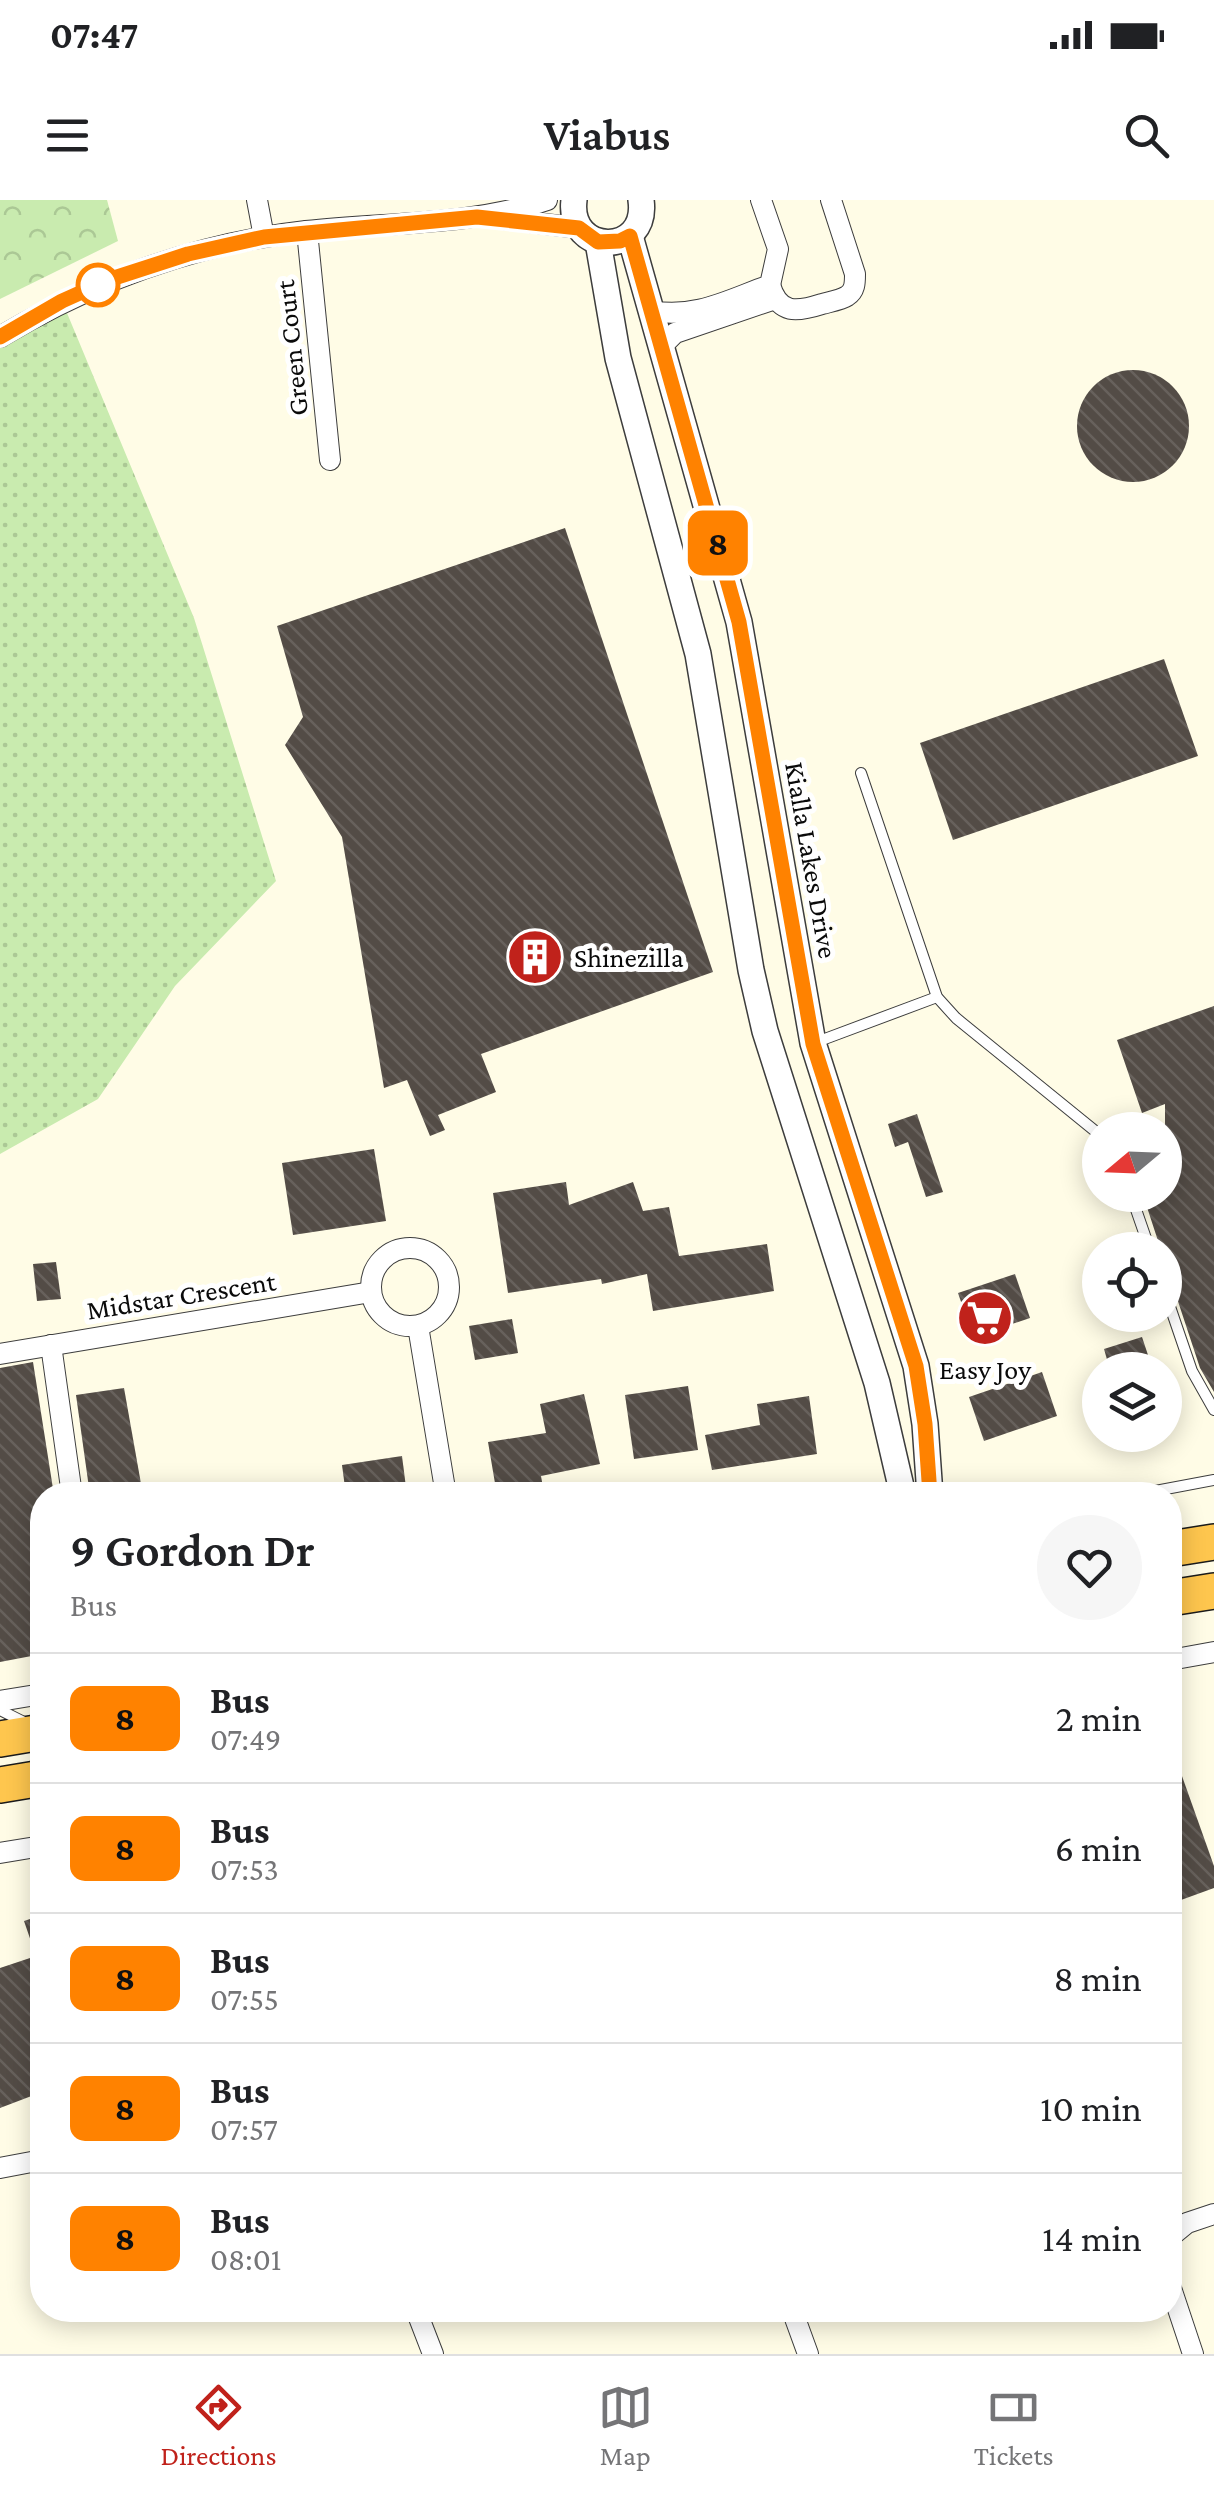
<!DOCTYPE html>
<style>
body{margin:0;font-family:"Crimson Pro",serif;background:#f6f6f6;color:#202124;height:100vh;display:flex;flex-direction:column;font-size:38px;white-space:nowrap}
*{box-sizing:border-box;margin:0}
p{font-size:32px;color:#757577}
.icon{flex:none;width:55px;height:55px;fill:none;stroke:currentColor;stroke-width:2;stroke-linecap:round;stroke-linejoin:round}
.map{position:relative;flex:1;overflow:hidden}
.drawer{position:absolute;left:30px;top:1282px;width:1152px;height:840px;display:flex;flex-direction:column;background:#fff;border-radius:40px;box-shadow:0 5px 25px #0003}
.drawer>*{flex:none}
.badge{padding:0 20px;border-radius:15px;font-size:35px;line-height:65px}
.needle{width:65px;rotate:251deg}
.fabs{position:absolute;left:1082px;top:912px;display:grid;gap:20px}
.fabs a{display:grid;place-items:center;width:100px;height:100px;border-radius:50%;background:#fff;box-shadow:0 5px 25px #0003;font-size:50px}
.map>.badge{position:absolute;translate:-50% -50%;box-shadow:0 0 0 5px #fff}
.round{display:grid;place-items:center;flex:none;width:105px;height:105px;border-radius:52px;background:#f6f6f6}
.overview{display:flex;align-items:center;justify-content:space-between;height:170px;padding:0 40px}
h1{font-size:48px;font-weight:600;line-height:75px}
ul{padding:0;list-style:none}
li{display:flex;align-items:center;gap:30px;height:130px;padding:0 40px;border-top:2px solid #e0e0e0}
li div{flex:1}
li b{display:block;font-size:38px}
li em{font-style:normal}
li .badge{min-width:110px;font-weight:700;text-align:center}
.status{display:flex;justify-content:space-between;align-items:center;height:70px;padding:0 50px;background:#fff;direction:ltr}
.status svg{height:28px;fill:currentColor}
header{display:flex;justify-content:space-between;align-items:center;height:130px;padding:0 40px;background:#fff;font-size:45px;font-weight:600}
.menu{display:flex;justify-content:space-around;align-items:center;height:140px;border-top:2px solid #e0e0e0;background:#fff;font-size:28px;color:#757577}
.menu a{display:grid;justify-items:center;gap:5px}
.menu .on{color:#c0221b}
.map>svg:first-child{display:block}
.grass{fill:url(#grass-dots)}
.park{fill:url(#park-crowns)}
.building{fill:url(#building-back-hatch)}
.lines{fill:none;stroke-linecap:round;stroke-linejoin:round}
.service-casing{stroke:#3d3d3d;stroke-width:12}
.minor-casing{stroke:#3d3d3d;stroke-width:22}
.tertiary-casing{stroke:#3d3d3d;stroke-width:28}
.trunk-casing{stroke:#1b1b1b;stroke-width:38}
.service{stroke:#fff;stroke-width:10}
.minor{stroke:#fff;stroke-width:20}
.tertiary{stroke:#fff;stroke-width:25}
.trunk{stroke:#fec64e;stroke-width:35}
.line-casing{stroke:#fff;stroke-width:22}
.line{stroke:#ff8200;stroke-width:15}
.stop-dot{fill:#fff;stroke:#ff8200;stroke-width:5}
.labels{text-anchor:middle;stroke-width:10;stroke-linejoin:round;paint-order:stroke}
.street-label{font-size:28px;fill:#0a0a0a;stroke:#fff}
.poi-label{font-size:28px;fill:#0a0a0a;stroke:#fff;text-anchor:start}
</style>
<div class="status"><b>07:47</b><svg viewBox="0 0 49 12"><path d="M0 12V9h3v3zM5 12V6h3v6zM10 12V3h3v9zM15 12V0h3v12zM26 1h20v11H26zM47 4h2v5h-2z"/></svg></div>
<header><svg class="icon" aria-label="menu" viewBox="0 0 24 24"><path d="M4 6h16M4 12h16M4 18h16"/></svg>Viabus<svg class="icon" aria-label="search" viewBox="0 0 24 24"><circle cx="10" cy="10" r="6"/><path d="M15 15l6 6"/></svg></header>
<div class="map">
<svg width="1214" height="2154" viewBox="0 0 1214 2154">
<defs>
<pattern id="grass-dots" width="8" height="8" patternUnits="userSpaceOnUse" patternTransform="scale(2.5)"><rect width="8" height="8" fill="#c9ebaf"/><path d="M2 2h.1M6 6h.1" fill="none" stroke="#abc895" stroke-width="1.8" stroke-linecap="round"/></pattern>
<pattern id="park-crowns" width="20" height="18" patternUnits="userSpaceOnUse" patternTransform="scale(2.5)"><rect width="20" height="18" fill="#c9ebaf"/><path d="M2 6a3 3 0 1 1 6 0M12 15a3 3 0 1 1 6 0" fill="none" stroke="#abc895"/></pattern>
<pattern id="building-back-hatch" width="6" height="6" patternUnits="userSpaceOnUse" patternTransform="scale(2.5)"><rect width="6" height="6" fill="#534c46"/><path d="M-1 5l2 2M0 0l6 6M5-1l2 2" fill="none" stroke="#67615c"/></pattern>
</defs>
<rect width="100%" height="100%" fill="#fffce6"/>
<polygon class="grass" points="62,101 194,418 276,681 175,786 98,899 0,954 0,137"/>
<polygon class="park" points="0,0 107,0 118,41 0,99"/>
<g class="building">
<circle cx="1133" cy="226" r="56"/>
<polygon points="565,328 713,772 481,854 496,892 438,915 445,930 430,936 407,880 384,888 342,637 285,545 303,517 277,426"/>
<polygon points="1164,459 1198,556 953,640 920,543"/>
<polygon points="1214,806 1214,1192 1200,1168 1165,1062 1165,1050 1161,1050 1143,995 1165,995 1165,904 1142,913 1117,840"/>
<polygon points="917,914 943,992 926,997 908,942 895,947 888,924"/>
<polygon points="374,949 386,1021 293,1035 282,963"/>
<polygon points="566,982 569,1005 633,982 643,1011 669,1007 679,1056 767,1044 774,1091 653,1111 647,1074 602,1084 601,1079 508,1093 493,993"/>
<polygon points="56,1062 61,1099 37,1101 33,1064"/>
<polygon points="1015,1074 1030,1118 973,1137 958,1093"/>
<polygon points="512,1119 518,1153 475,1160 469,1126"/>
<polygon points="1142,1137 1153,1170 1110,1170 1104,1149"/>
<polygon points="33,1162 54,1295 42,1295 42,1454 0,1462 0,1168"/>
<polygon points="1042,1172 1057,1216 984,1241 969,1197"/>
<polygon points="688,1186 698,1250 634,1259 625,1195"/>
<polygon points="124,1188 143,1295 90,1295 76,1195"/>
<polygon points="584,1194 600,1264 541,1276 544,1293 497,1295 488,1242 546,1233 540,1204"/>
<polygon points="809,1196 817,1254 712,1270 705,1235 760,1225 757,1204"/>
<polygon points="402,1256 407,1295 346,1295 342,1265"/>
<polygon points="1172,1548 1214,1666 1214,1688 1170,1704"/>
<polygon points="42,1715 42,1892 0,1908 0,1768 36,1756 24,1721"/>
</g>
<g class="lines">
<g class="service-casing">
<g id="service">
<polyline points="861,573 937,797 956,818 1100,935"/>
<polyline points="814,843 937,797"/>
<polyline points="1131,995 1150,1050"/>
<polyline points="1165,1092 1192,1171 1214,1210"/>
<polyline points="1134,1295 1214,1280"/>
<polyline points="0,1510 26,1523"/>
</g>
</g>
<g class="minor-casing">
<g id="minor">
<polyline points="257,0 264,37"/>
<polyline points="504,19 579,28"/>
<polyline points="307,31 330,260"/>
<path d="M770 85C779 115 797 112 822 104 829 102 841 100 847 96 855 91 855 83 855 74L831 0"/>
<path d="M651 111C696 119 728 100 770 85L778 49 761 0"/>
<path d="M0 137C94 81 198 43 306 31 387 22 470 26 547 0"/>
<polyline points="661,147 675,133 775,99"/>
<circle cx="410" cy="1087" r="39"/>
<polyline points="418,1126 446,1295"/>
<polyline points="51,1145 72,1295"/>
<polyline points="0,1154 371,1092"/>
<polyline points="1170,1460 1214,1452"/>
<polyline points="0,1501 42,1494"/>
<polyline points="0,1653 42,1646"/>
<polyline points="0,1968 42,1960"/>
<polyline points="1170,2037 1187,2023 1214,2014"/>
<polyline points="1170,2085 1193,2154"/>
<polyline points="416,2110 433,2154"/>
<polyline points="792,2110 808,2154"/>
</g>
</g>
<g class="tertiary-casing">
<g id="tertiary">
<path d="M574 0C567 56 649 57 641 0"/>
<polyline points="630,36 739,422 813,843 916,1166 925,1224 930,1295"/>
<polyline points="598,42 618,158 698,454 751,770 765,831 877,1183 903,1295"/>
</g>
</g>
<g class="trunk-casing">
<g id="trunk">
<polyline points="1170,1349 1214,1342"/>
<polyline points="1170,1398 1214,1391"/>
<polyline points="0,1539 42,1532"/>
<polyline points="0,1585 42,1578"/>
</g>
</g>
<use href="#service" class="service"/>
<use href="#minor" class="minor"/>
<use href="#tertiary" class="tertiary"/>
<use href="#trunk" class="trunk"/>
</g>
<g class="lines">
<g class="line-casing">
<polyline id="line" points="0,137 62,101 111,79 188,54 264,37 477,17 579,28 598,42 620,41 630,36 739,422 813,844 916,1166 925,1224 930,1295"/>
</g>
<use href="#line" class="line"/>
</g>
<defs>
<g id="building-disc" transform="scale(2.875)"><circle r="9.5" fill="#c0221b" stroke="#fff"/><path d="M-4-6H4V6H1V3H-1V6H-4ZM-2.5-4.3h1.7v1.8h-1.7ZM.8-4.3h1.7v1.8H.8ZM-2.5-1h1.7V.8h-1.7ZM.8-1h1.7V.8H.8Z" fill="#fff"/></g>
<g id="supermarket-disc" transform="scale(2.875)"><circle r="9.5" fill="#c0221b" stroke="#fff"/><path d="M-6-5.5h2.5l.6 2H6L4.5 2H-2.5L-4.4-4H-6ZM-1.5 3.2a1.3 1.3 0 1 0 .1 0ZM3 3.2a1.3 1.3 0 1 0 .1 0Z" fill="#fff"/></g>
</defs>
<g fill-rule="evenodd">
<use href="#building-disc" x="535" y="757"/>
<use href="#supermarket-disc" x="985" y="1118"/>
</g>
<circle class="stop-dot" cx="98" cy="85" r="20"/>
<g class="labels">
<g class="street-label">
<text transform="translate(291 148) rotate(-96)" y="10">Green Court</text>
<text transform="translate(812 660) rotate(80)" y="10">Kialla Lakes Drive</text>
<text transform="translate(181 1095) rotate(-9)" y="10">Midstar Crescent</text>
</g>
<g class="poi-label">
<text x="574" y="767">Shinezilla</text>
<text x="985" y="1179" text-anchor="middle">Easy Joy</text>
</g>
</g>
</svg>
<div class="fabs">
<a><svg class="needle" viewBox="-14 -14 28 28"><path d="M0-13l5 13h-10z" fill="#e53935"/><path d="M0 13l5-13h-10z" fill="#757577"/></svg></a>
<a><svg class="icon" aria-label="locate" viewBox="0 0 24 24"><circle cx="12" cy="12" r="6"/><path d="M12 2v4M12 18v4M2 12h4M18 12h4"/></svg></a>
<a><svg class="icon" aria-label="layers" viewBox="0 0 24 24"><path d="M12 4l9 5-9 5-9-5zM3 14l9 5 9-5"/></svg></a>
</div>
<b class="badge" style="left:718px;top:343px;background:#ff8200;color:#111">8</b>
<section class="drawer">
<div class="overview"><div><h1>9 Gordon Dr</h1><p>Bus</p></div><a class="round"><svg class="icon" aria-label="heart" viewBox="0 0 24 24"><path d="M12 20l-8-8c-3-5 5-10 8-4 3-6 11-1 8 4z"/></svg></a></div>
<ul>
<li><span class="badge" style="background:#ff8200;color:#111">8</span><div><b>Bus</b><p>07:49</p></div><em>2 min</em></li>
<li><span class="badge" style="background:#ff8200;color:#111">8</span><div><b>Bus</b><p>07:53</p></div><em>6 min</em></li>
<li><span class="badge" style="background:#ff8200;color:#111">8</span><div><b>Bus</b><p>07:55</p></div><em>8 min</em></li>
<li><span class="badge" style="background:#ff8200;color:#111">8</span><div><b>Bus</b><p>07:57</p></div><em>10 min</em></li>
<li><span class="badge" style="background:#ff8200;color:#111">8</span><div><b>Bus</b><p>08:01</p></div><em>14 min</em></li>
</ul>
</section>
</div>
<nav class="menu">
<a class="on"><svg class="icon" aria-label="directions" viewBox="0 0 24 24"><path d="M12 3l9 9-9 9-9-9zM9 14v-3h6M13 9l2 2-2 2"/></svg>Directions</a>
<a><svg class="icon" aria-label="map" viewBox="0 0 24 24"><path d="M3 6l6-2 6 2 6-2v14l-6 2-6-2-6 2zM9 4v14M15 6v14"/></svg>Map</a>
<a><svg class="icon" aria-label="tickets" viewBox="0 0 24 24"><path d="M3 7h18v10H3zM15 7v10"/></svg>Tickets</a>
</nav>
